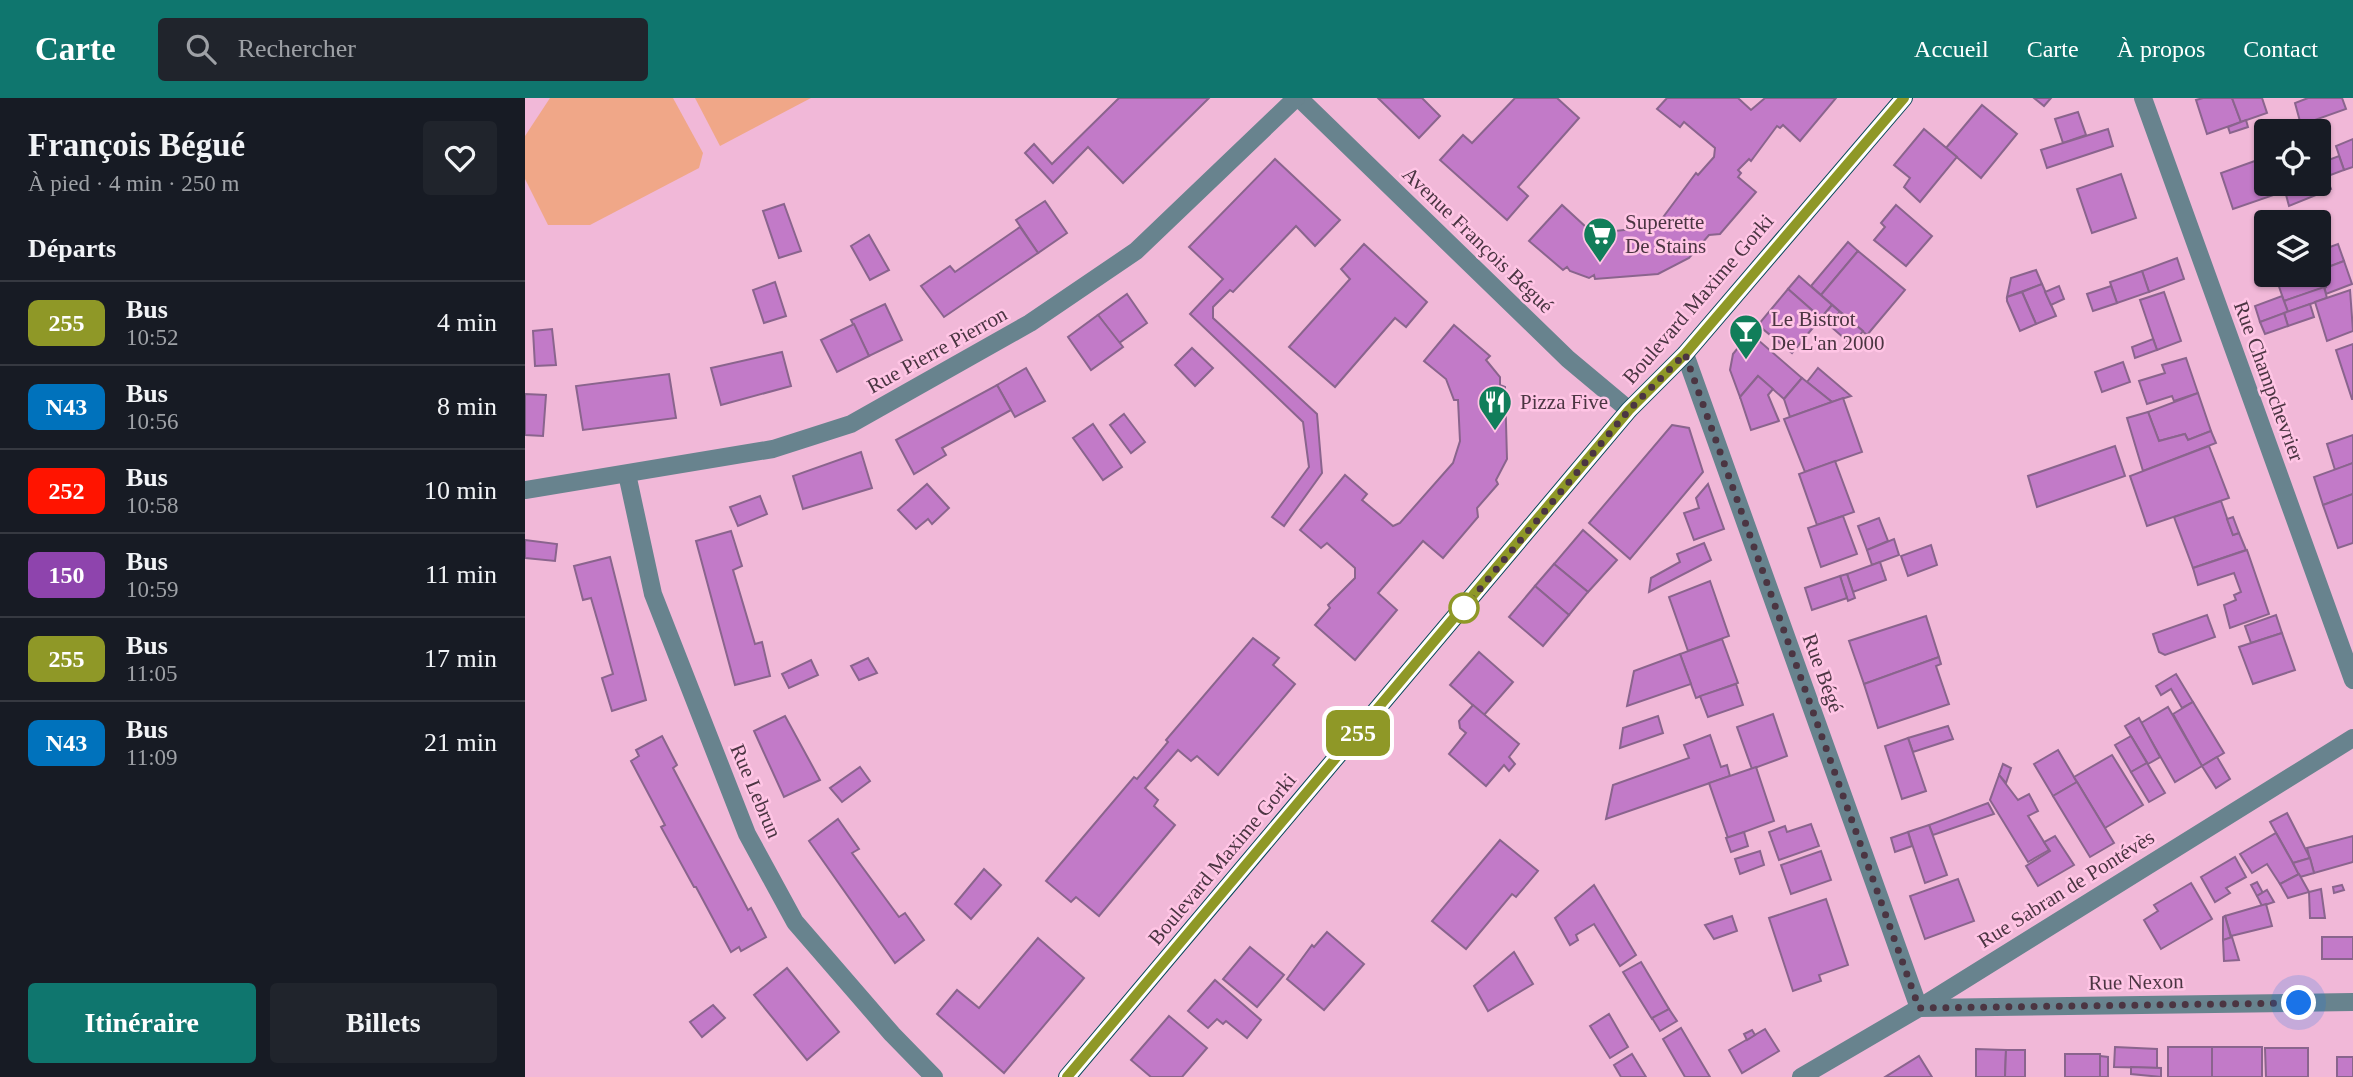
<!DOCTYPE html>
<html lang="fr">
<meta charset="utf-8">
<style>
body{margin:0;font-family:"Times New Roman",serif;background:#20242c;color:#f1f3f6;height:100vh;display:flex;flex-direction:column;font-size:26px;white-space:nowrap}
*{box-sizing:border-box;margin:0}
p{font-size:23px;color:#9ea1a6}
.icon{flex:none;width:38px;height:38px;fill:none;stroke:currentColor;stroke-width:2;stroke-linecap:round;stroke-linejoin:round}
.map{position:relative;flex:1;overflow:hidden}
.side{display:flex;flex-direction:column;background:#171b24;width:525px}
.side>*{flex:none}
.badge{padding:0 14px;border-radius:10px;font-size:24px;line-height:46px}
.controls{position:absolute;left:1729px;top:21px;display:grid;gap:14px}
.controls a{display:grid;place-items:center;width:77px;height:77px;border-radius:7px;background:#171b24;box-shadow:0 2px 5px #0004;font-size:35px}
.you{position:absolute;width:35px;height:35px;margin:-18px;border:5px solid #fff;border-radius:50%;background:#1a73e8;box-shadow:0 0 0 10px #1a73e833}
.map>.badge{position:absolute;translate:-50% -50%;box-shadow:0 0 0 4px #fff}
h2{padding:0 28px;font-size:26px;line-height:63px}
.round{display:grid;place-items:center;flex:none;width:74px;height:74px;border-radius:7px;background:#20242c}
.head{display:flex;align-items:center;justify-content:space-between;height:119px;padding:0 28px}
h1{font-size:33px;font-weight:700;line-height:52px}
.cta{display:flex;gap:14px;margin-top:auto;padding:14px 28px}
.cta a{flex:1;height:80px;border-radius:7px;background:#0f766e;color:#fff;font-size:28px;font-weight:700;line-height:80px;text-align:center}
.cta a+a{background:#20242c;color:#f1f3f6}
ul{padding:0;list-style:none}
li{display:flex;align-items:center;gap:21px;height:84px;padding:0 28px;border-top:2px solid #363941}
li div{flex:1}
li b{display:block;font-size:26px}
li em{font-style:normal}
li .badge{min-width:77px;font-weight:700;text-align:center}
header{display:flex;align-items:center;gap:42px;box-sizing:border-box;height:98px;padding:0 35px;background:#0f766e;color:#fff}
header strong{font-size:33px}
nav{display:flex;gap:38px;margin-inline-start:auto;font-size:24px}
.search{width:490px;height:63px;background:#20242c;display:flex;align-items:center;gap:18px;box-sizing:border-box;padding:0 24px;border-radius:7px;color:#9ea1a6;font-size:26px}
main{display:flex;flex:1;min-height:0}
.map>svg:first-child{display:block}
.green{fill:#f0a788}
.building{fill:#c27ac8;stroke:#8a648d;stroke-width:2}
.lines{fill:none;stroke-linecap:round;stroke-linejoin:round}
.minor{stroke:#68838e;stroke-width:18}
.major{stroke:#084759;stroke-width:18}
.line-casing{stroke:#fff;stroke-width:16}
.line{stroke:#8f9827;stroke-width:10}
.walk{stroke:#4b3542;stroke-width:7;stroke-dasharray:0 12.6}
.stop-dot{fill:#fff;stroke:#8f9827;stroke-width:3.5}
.labels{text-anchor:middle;stroke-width:5;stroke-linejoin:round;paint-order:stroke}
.poi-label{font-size:21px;fill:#4b3542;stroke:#ffc5e5;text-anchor:start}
.street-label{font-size:21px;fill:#4b3542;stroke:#ffc5e5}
</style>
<header>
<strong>Carte</strong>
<div class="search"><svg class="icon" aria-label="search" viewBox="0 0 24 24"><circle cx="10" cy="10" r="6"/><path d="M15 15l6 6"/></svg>Rechercher</div>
<nav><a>Accueil</a><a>Carte</a><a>À propos</a><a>Contact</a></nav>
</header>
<main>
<section class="side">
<div class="head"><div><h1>François Bégué</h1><p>À pied · 4 min · 250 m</p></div><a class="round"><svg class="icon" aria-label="heart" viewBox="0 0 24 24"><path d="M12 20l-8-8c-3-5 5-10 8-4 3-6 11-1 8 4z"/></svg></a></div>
<h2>Départs</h2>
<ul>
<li><span class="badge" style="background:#8f9827;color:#fff">255</span><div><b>Bus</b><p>10:52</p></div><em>4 min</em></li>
<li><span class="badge" style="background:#0072bc;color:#fff">N43</span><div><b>Bus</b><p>10:56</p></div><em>8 min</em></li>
<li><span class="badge" style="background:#ff1400;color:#fff">252</span><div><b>Bus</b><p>10:58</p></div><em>10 min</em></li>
<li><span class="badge" style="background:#8e44ad;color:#fff">150</span><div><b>Bus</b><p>10:59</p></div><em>11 min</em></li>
<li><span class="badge" style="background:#8f9827;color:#fff">255</span><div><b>Bus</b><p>11:05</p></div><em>17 min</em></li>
<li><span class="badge" style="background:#0072bc;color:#fff">N43</span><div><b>Bus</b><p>11:09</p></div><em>21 min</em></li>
</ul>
<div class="cta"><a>Itinéraire</a><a>Billets</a></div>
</section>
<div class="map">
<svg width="1828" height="979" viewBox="0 0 1828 979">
<rect width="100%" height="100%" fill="#f1b8d8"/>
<g class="green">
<polygon points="25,0 148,0 178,55 174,70 65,127 23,127 0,81 0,38"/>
<polygon points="170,0 286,0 195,48"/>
</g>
<g class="building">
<polygon points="594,0 684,0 598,85 563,49 528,85 500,55 509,46 527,66"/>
<polygon points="853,0 897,0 915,18 894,40"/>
<polygon points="990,0 1032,0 1054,20 993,89 1003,98 982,122 915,62 938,37 947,45"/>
<polygon points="1142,0 1213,0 1226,12 1240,0 1311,0 1275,43 1258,27 1255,30 1252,28 1226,63 1224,61 1213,72 1216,75 1213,79 1231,94 1195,136 1184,137 1164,160 1133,176 1070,181 1069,177 1064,180 1045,173 1042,169 1038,172 1004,143 1037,107 1061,129 1081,134 1117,130 1136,122 1171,75 1173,77 1189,59 1190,50 1159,24 1155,29 1132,11"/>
<polygon points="1509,0 1526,0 1519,8"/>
<polygon points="1678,0 1707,0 1716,24 1682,36 1671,2"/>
<polygon points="1707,0 1737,0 1742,15 1716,24"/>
<polygon points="1783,0 1817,0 1821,11 1776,27 1770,5"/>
<polygon points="1457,7 1492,36 1456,80 1421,50"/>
<polygon points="1553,14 1561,37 1538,45 1530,21"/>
<polygon points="1721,22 1723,29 1705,35 1703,29"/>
<polygon points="1399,31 1432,59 1395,104 1379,89 1385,80 1369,67"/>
<polygon points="1583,31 1588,48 1522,70 1516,52"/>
<polygon points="1828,41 1828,69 1819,72 1811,48"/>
<polygon points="1814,58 1819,72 1803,78 1798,64"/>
<polygon points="1741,59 1741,86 1768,86 1769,90 1708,111 1696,75"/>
<polygon points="750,61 815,122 790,148 771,128 708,194 705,192 688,209 688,220 792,316 797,375 759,428 747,419 784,369 778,324 665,216 698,181 664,149"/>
<polygon points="1596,76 1611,120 1567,135 1552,91"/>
<polygon points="1801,78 1806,91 1764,108 1760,93 1781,86 1794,86 1794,81"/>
<polygon points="520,103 542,135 513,155 491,122"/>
<polygon points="259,106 276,153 254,160 238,113"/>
<polygon points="1371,107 1407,138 1381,168 1349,142 1360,129 1356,125"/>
<polygon points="495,129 513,155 419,219 396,188 425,168 430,174"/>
<polygon points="344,137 364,172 345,182 326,148"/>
<polygon points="1323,144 1333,153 1296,197 1286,188"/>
<polygon points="839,146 902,204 881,229 870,220 810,289 764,249 825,181 816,171"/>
<polygon points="1813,146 1819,163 1795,172 1794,153"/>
<polygon points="1333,153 1380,192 1342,237 1296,197"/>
<polygon points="1652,160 1659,181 1624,194 1617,173"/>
<polygon points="1819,163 1827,186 1801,196 1795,172"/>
<polygon points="1794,169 1801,189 1759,203 1750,177 1794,177"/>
<polygon points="1511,172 1517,186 1482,199 1486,180"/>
<polygon points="1617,173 1624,194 1592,205 1585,184"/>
<polygon points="1274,178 1307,207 1296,220 1263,191"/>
<polygon points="250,184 261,218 239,225 228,192"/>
<polygon points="1517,186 1531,218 1511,226 1497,194"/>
<polygon points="1534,188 1539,201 1526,207 1520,194"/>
<polygon points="1586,188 1592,205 1568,213 1562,196"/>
<polygon points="1799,189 1802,200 1763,214 1759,203"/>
<polygon points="1263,191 1296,220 1267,255 1233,227"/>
<polygon points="1825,192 1828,233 1802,243 1790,204"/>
<polygon points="1497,194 1511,226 1495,233 1482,203 1482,199"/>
<polygon points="1639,194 1656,243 1632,252 1615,202"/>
<polygon points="602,196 622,225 594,245 573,217"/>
<polygon points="1757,198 1763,214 1735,224 1730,208"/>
<polygon points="360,206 377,242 344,258 326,222"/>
<polygon points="1785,206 1789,219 1763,228 1759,215"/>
<polygon points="1307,207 1315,214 1304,227 1296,220"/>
<polygon points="1315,214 1338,233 1327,247 1304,227"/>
<polygon points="1759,215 1763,228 1740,236 1735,224"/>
<polygon points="573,217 598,249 566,272 543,239"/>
<polygon points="329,226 344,258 312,274 296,242"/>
<polygon points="929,227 965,258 961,262 975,279 975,287 980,289 982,361 971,382 973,386 952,410 953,419 918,460 898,443 853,495 872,512 830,562 790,527 805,510 803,507 830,480 830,470 802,445 796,450 775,432 820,377 842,396 837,402 868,428 875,425 928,365 935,343 933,302 929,302 921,281 899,263"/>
<polygon points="27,231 31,267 10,268 8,233"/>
<polygon points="1225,235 1277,280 1259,301 1233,278 1215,299 1205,272 1208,256"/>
<polygon points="1345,239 1351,244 1346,250 1341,246"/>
<polygon points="1628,241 1632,252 1610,260 1607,249"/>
<polygon points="1828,246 1828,301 1827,301 1811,252"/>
<polygon points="667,250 688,270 670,288 650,267"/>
<polygon points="257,254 266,288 196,307 186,270"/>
<polygon points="1661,260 1673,295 1649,303 1647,298 1622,306 1614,283 1640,275 1637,267"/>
<polygon points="1598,264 1605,284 1577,294 1570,274"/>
<polygon points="501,270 520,303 490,319 472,287"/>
<polygon points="1293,270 1326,298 1307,304 1282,284"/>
<polygon points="144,276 151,320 58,332 51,288"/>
<polygon points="1233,278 1248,291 1243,297 1254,323 1226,332 1215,299"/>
<polygon points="1277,280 1307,304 1265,319 1259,301"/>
<polygon points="472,287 486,312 417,350 421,357 389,376 371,342"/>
<polygon points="1673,295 1686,333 1663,342 1660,336 1634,343 1623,314"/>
<polygon points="0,296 21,297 18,338 0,337"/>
<polygon points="1318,300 1337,354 1280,374 1259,321"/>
<polygon points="1623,314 1634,343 1660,336 1663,342 1686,333 1691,345 1618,373 1602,320"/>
<polygon points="599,316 620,344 606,355 585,327"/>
<polygon points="568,326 597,369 578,382 548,340"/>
<polygon points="1147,327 1164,330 1178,374 1105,461 1064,425"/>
<polygon points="1828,337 1828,365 1810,372 1802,346"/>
<polygon points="1590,348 1600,378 1512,409 1503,378"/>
<polygon points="1684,348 1704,400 1622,428 1605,378"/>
<polygon points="336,354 347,390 278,411 268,378"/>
<polygon points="1310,363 1329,414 1292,427 1274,376"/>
<polygon points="1828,365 1828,396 1798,407 1789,379"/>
<polygon points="402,386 424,410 407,426 403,421 391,431 373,412"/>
<polygon points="1183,386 1199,431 1169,442 1159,415 1174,410 1171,400"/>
<polygon points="1828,396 1828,445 1813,450 1798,407"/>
<polygon points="235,398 242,416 213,428 205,409"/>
<polygon points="1696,403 1708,437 1714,435 1721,452 1668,470 1649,419"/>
<polygon points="1318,418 1332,456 1296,469 1283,430"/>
<polygon points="1708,419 1714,435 1708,437 1702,421"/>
<polygon points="1354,420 1363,443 1342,452 1333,428"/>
<polygon points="1058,432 1092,462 1063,494 1029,466"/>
<polygon points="206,433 217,468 208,472 230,546 237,544 245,578 210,587 171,443"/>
<polygon points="1369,441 1374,457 1347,467 1342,452"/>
<polygon points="0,442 32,446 30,463 0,460"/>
<polygon points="1179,445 1186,462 1124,494 1126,480 1155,464 1152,456"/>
<polygon points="1406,447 1412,467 1383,478 1376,458"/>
<polygon points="1722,452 1744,516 1705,530 1699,507 1711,502 1709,497 1716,494 1709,475 1673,487 1668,470"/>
<polygon points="85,459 121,602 87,613 77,580 88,576 66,500 58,502 49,468"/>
<polygon points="1355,464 1361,482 1328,494 1322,476"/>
<polygon points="1029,466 1063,494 1044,517 1010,488"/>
<polygon points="1322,476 1330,500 1323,503 1315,478"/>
<polygon points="1315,478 1322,500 1287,512 1280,490"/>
<polygon points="1185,483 1204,538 1163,553 1144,499"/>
<polygon points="1010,488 1044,517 1018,548 984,519"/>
<polygon points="1682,517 1690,539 1640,557 1634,554 1628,536"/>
<polygon points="1751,517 1757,535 1726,545 1720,528"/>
<polygon points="1401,518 1414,559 1339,586 1324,543"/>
<polygon points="1757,535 1770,572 1728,586 1714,549"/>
<polygon points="728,540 754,560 748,567 770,586 693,677 672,658 666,663 653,652 620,690 633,702 629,708 650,727 574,818 551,799 546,804 521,783 609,679 612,681 643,644 641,642"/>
<polygon points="1197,541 1213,585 1171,600 1155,556"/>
<polygon points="954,554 988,584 959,617 925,587"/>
<polygon points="1155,556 1166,586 1102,608 1109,573"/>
<polygon points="1414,559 1416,566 1411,568 1424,606 1353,630 1339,586"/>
<polygon points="343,560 352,575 334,582 326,568"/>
<polygon points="286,562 293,577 264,590 257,576"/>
<polygon points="1651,576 1668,604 1657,610 1646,591 1636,597 1631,588"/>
<polygon points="1211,586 1218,607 1183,619 1175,598"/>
<polygon points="1668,604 1699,655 1677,668 1648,616"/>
<polygon points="948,607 994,646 984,659 990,666 984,673 979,667 961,688 924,656 941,635 935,630 934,623"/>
<polygon points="1643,609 1677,668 1650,684 1616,625"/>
<polygon points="1248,616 1262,658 1227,671 1212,629"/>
<polygon points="260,618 295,682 259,699 229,633"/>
<polygon points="1133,618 1138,635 1095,650 1098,630"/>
<polygon points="1614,620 1635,659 1623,666 1600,628"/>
<polygon points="1423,628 1428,641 1388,654 1383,640"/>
<polygon points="1185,637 1196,669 1202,667 1205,678 1081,721 1088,687 1164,660 1159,647"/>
<polygon points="137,638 152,667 148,670 223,812 226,810 241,839 216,853 214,849 206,854 171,789 169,789 136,729 140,727 106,663 114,658 111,652"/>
<polygon points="1606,638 1622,665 1606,674 1590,647"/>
<polygon points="1383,640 1401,693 1377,701 1360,648"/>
<polygon points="1533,652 1552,684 1528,698 1509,666"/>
<polygon points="1587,657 1618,707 1580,730 1549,679"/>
<polygon points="1692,659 1705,681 1691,690 1677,668"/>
<polygon points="1622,665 1640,695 1624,704 1606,674"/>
<polygon points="1478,666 1486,670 1481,685 1474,677"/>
<polygon points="335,669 345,683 317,704 305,690"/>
<polygon points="1231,669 1249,723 1203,740 1184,685"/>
<polygon points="1474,677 1493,702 1504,696 1513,713 1503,718 1524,752 1503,764 1465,702"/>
<polygon points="1552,684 1589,745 1565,759 1528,698"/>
<polygon points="1463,705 1469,716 1408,737 1404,727"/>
<polygon points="1762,715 1785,760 1768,765 1745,724"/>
<polygon points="313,721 334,751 327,755 374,819 380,815 399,842 370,865 284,743"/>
<polygon points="1286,726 1294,748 1254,762 1244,734 1260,728 1262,734"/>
<polygon points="1404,727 1422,777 1400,785 1383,734"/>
<polygon points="1219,734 1223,748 1206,754 1201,740"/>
<polygon points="1383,734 1387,748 1370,754 1366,740"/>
<polygon points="1751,735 1774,776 1755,786 1742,766 1727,775 1715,756"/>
<polygon points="1530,738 1549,767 1513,788 1501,768 1525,753 1519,744"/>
<polygon points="1828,738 1828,764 1789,775 1782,750"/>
<polygon points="975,742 1013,773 991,799 987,796 941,851 907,823"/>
<polygon points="1235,753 1239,767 1215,776 1210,761"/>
<polygon points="1296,753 1306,782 1266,796 1256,767"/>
<polygon points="1710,759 1721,779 1701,790 1705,795 1690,804 1676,779"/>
<polygon points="1785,760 1789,775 1775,779 1768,765"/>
<polygon points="459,771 476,787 446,821 430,806"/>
<polygon points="1774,776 1784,794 1763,800 1755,786"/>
<polygon points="1433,781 1449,823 1400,841 1385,798"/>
<polygon points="1732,784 1738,795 1732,798 1726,787"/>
<polygon points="1666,785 1687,821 1636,851 1619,822 1633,813 1629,807"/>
<polygon points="1069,787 1111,857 1095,868 1069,826 1051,837 1053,842 1045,847 1030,820"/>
<polygon points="1817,787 1819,792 1809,795 1808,789"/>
<polygon points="1796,791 1800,820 1785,820 1784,794"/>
<polygon points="1742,792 1749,804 1737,808 1732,798"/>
<polygon points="1301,801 1323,867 1294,877 1296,883 1268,893 1244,820"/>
<polygon points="1741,806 1747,828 1706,838 1700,818"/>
<polygon points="1207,818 1212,833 1189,841 1180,827"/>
<polygon points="1700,818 1706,840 1698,842 1698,819"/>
<polygon points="802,834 839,866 799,912 762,881 787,847 789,849"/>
<polygon points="1707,839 1714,862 1699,863 1698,842"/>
<rect x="1797" y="839" width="31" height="22"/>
<polygon points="513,840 559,880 479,975 412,916 432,892 454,910"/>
<polygon points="725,849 759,877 732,909 698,881"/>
<polygon points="989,854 1008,886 963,913 949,888"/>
<polygon points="1116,864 1144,911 1127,921 1098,874"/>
<polygon points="262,870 314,934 282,962 229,897"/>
<polygon points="690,882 736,922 722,940 701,923 698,926 692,921 683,930 663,913"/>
<polygon points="188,907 200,920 177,939 165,924"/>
<polygon points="1144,911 1152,923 1135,933 1127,920"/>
<polygon points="1084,916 1103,949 1085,960 1065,928"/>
<polygon points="644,918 682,950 657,979 626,979 606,962"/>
<polygon points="1156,930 1185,979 1160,979 1138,941"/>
<polygon points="1240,931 1254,953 1217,975 1204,952"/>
<polygon points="1227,932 1230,937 1222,942 1219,936"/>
<polygon points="1590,949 1632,951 1632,970 1589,969"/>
<rect x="1643" y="949" width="44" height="30"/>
<rect x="1687" y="949" width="50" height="30"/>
<polygon points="1740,950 1783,950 1783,979 1741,979"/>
<polygon points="1451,951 1481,952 1480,979 1451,979"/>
<polygon points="1481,952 1500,952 1500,979 1480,979"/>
<polygon points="1107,956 1121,979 1096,979 1089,967"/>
<rect x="1540" y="956" width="35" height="23"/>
<polygon points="1394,958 1407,979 1360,979"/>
<polygon points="1575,958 1583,959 1583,979 1575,979"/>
<rect x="1812" y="959" width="16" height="20"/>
<polygon points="1606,969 1636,970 1636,979 1606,976"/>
</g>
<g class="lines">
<g class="minor">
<polyline points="774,0 1043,261 1104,312"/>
<polyline points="1618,0 1828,582"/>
<polyline points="1160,256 1394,910 1828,904"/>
<polyline points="102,376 128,496 222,736 270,824 367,936 409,979"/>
<polyline points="0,392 248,351 326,326 505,225 611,153 771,0"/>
<polyline points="1276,979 1394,910 1828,640"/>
</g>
<polyline class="major" points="542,979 1104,312 1160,256 1379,0"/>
</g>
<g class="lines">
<g class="line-casing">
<polyline id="line" points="542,979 1104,312 1160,256 1379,0"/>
</g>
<use href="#line" class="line"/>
<polyline class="walk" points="939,510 1104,312 1160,256 1394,910 1774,905"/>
</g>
<defs>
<g id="supermarket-pin" transform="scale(1.75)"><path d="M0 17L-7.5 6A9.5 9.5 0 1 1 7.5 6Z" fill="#117e5a" stroke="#ffc5e5"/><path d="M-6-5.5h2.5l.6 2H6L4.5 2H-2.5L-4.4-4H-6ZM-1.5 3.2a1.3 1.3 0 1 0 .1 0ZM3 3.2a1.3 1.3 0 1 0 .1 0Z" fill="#fff"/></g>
<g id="bar-pin" transform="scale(1.75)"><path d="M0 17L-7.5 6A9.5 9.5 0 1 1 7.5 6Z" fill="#117e5a" stroke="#ffc5e5"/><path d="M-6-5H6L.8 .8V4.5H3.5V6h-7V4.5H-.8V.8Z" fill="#fff"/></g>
<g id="restaurant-pin" transform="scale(1.75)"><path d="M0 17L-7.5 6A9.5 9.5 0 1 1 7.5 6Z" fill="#117e5a" stroke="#ffc5e5"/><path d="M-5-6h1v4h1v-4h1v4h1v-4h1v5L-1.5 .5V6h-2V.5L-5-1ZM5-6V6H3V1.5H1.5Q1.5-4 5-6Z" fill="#fff"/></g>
</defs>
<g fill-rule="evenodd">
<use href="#supermarket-pin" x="1075" y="136"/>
<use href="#bar-pin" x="1221" y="233"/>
<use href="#restaurant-pin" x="970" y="304"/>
</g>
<circle class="stop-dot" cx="939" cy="510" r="14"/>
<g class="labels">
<g class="poi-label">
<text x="1100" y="131">Superette<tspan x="1100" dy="24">De Stains</tspan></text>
<text x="1246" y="228">Le Bistrot<tspan x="1246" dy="24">De L'an 2000</tspan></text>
<text x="995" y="311">Pizza Five</text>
</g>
<g class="street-label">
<text transform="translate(953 142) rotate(44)" y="7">Avenue François Bégué</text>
<text transform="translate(1173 201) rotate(-49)" y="7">Boulevard Maxime Gorki</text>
<text transform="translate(412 252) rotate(-29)" y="7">Rue Pierre Pierron</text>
<text transform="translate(1744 283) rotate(70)" y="7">Rue Champchevrier</text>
<text transform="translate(1298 575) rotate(70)" y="7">Rue Bégé</text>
<text transform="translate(231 693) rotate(67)" y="7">Rue Lebrun</text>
<text transform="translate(697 761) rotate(-50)" y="7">Boulevard Maxime Gorki</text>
<text transform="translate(1541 791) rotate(-32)" y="7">Rue Sabran de Pontévès</text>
<text transform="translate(1611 884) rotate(-1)" y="7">Rue Nexon</text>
</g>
</g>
</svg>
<div class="controls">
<a><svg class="icon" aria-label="locate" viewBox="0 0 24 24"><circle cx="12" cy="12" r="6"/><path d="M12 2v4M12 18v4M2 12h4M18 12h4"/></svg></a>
<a><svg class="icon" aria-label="layers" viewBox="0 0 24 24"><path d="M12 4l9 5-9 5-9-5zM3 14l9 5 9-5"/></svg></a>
</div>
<div class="you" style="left:1774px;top:905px"></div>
<b class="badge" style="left:833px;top:635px;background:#8f9827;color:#fff">255</b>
</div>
</main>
